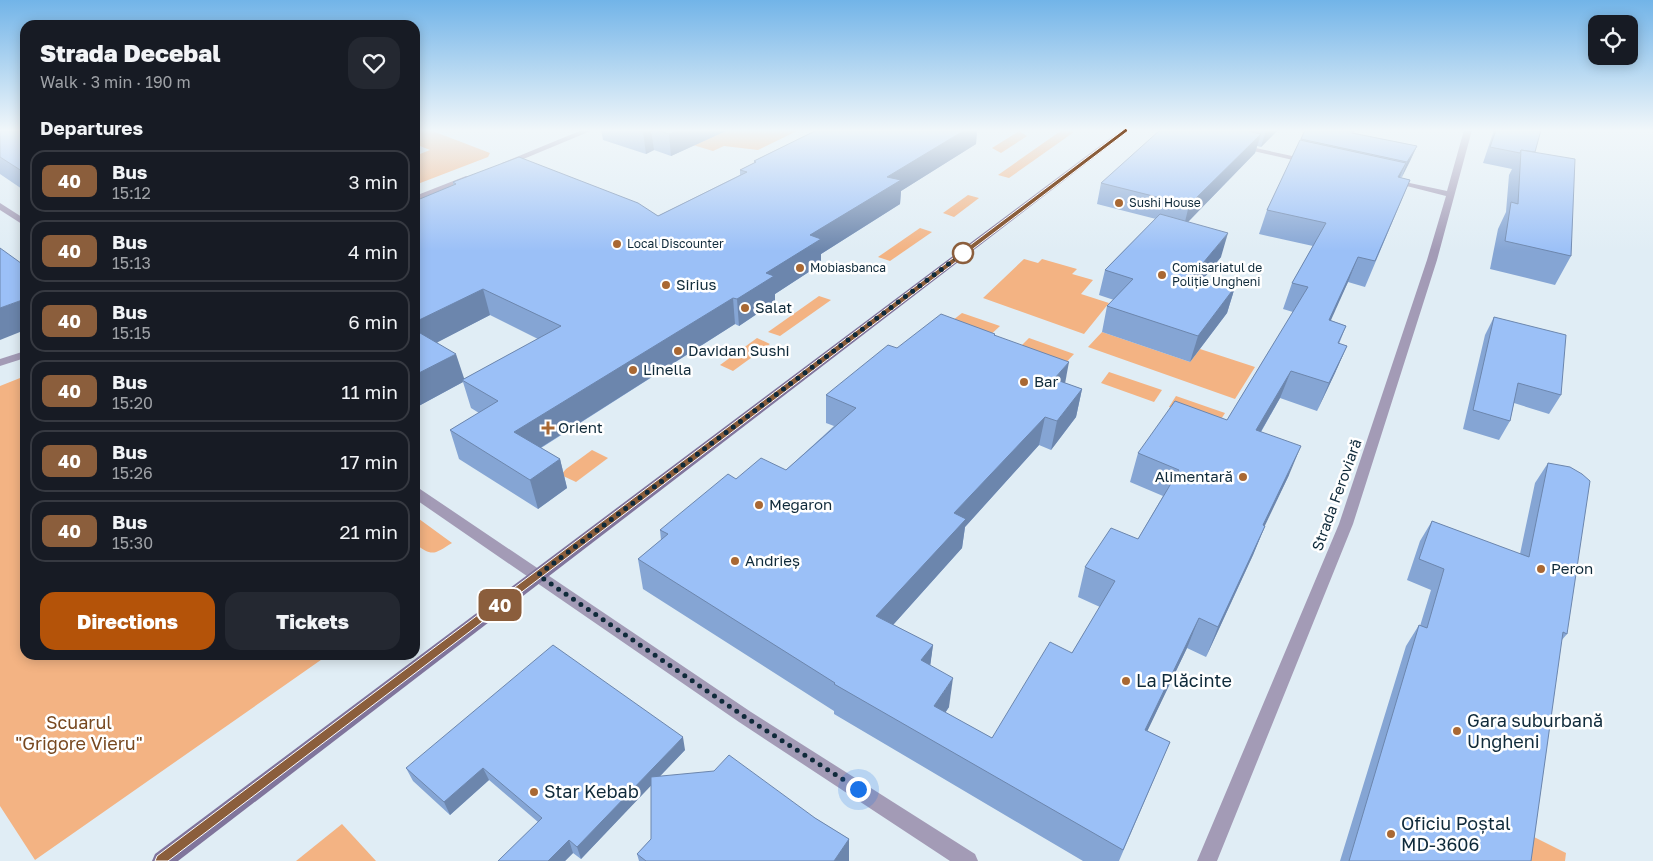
<!DOCTYPE html>
<meta charset="utf-8">
<style>
body{margin:0;font-family:"Golos Text",sans-serif;background:#242831;color:#f1f3f6;height:100vh;display:flex;flex-direction:column;font-size:19px;white-space:nowrap}
*{box-sizing:border-box;margin:0}
p{font-size:16px;color:#9ea1a6}
.icon{flex:none;width:28px;height:28px;fill:none;stroke:currentColor;stroke-width:2;stroke-linecap:round;stroke-linejoin:round}
.map{position:relative;flex:1;overflow:hidden}
.details{position:absolute;left:20px;top:20px;width:400px;height:640px;display:flex;flex-direction:column;background:#171b24;border-radius:15px;box-shadow:0 2px 12px #0003}
.details>*{flex:none}
.badge{padding:0 10px;border-radius:8px;font-size:18px;line-height:32px}
.fabs{position:absolute;left:1588px;top:15px;display:grid;gap:10px}
.fabs a{display:grid;place-items:center;width:50px;height:50px;border-radius:10px;background:#171b24;box-shadow:0 2px 12px #0003;font-size:25px}
.you{position:absolute;width:25px;height:25px;margin:-12px;border:4px solid #fff;border-radius:50%;background:#1a73e8;box-shadow:0 0 0 8px #1a73e833}
.map>.badge{position:absolute;translate:-50% -50%;box-shadow:0 0 0 2px #fff}
h2{padding:0 20px;font-size:19px;line-height:45px}
.round{display:grid;place-items:center;flex:none;width:52px;height:52px;border-radius:15px;background:#242831}
.headline{display:flex;align-items:center;justify-content:space-between;height:85px;padding:0 20px}
h1{font-size:24px;font-weight:800;line-height:38px}
.cta{display:flex;gap:10px;margin-top:auto;padding:10px 20px}
.cta a{flex:1;height:58px;border-radius:15px;background:#b45309;color:#fff;font-size:20px;font-weight:800;line-height:58px;text-align:center}
.cta a+a{background:#242831;color:#f1f3f6}
ul{padding:0;list-style:none}
li{display:flex;align-items:center;gap:15px;height:62px;margin:0 10px 8px;padding:0 10px;border:2px solid #363941;border-radius:15px}
li div{flex:1}
li b{display:block;font-size:19px}
li em{font-style:normal}
li .badge{min-width:55px;font-weight:700;text-align:center}
.map>svg:first-child{display:block}
.green{fill:#f3b383}
.lines{fill:none;stroke-linecap:round;stroke-linejoin:round}
.street{fill:#a39bb6;fill-rule:evenodd}
.secondary{fill:#80759c;fill-rule:evenodd}
.wall{fill:#85a5d4;fill-rule:evenodd}
.shaded-wall{fill:#6c86ad}
.building{fill:#9bc0f7;stroke:#6c86ad}
.line{fill:#8b5e3c;stroke:#fff}
.walk{stroke:#0f2a3a;stroke-width:5;stroke-dasharray:0 9}
.poi-dot{fill:#a96833;stroke:#fff;stroke-width:2}
.stop-dot{fill:#fff;stroke:#8b5e3c;stroke-width:2.5}
.labels{text-anchor:middle;stroke-width:5;stroke-linejoin:round;paint-order:stroke}
.far-poi-label{font-size:12px;fill:#0f2a3a;stroke:#fff;text-anchor:start}
.poi-label{font-size:15px;fill:#0f2a3a;stroke:#fff;text-anchor:start}
.street-label{font-size:15px;fill:#0f2a3a;stroke:#fff}
.near-poi-label{font-size:18px;fill:#0f2a3a;stroke:#fff;text-anchor:start}
.near-park-label{font-size:18px;fill:#774820;stroke:#fff}
</style>
<div class="map">
<svg width="1653" height="861" viewBox="0 0 1653 861">
<rect width="100%" height="100%" fill="#e0edf5"/>
<g class="green">
<polygon points="415,130 430,130 490,153 488,157 415,185 415,156 430,150 415,144"/>
<polygon points="643,130 799,130 758,150 724,146 713,151"/>
<polygon points="1062,130 1074,132 1009,178 998,175"/>
<polygon points="1019,131 1027,136 1001,153 992,148"/>
<polygon points="968,195 979,198 954,217 943,213"/>
<polygon points="920,228 932,232 890,261 878,257"/>
<polygon points="1024,259 1038,263 1042,259 1077,269 1072,274 1093,280 1081,294 1109,303 1084,334 983,298"/>
<polygon points="819,296 831,300 780,336 768,332"/>
<polygon points="962,313 1000,326 986,339 943,328"/>
<polygon points="1102,332 1190,362 1200,349 1255,367 1235,399 1088,347"/>
<polygon points="757,338 770,344 733,371 720,365"/>
<polygon points="1029,338 1074,354 1059,370 1013,354"/>
<polygon points="1109,372 1162,390 1154,402 1101,383"/>
<polygon points="25,376 25,655 328,655 35,860 0,806 0,386"/>
<polygon points="1176,396 1225,413 1218,424 1169,407"/>
<polygon points="592,450 608,458 576,482 561,475 566,469"/>
<path d="M415 516 452 543C434 554 433 557 415 544Z"/>
<polygon points="342,824 376,861 296,861"/>
<polygon points="1520,830 1566,853 1565,861 1515,861"/>
</g>
<g class="lines">
<g class="street">
<polygon points="582,130 593,130 509,165 502,163"/>
<polygon points="1464,130 1472,130 1437,260 1353,524 1217,861 1197,861 1339,524 1427,260 1446,196 1387,181 1391,179 1447,191"/>
<polygon points="1237,144 1306,159 1310,161 1306,163 1240,148 1237,148"/>
<polygon points="466,176 473,178 415,202 415,196"/>
<polygon points="0,203 25,219 25,226 0,210"/>
<polygon points="25,351 25,358 0,366 0,359"/>
<polygon points="415,487 420,489 751,712 975,854 978,861 950,861 739,722 415,499"/>
</g>
<polygon class="secondary" points="1121,130 1130,130 178,861 152,861 155,854"/>
</g>
<g class="wall">
<polygon points="0,130 25,130 25,191 0,174"/>
<polygon points="601,130 728,130 671,156 654,150 646,154 603,140"/>
<path d="M817 130H977L976 144 901 191 900 204 821 254V264L775 294V302L739 326 735 324 541 448 560 459 567 488 538 509 459 459 450 430 479 413 471 408 463 382 415 408V201L453 185V182L658 216 740 175V170L754 163V161ZM490 315 538 339 464 379 437 342Z"/>
<polygon points="1160,130 1278,130 1261,147 1257,146 1255,153 1188,222 1221,257 1204,278 1235,287 1227,313 1190,362 1102,332 1107,306 1114,300 1099,295 1105,270 1156,219 1097,204 1101,183"/>
<polygon points="1305,130 1356,130 1354,133 1417,146 1410,161 1401,178 1410,180 1365,287 1348,282 1330,320 1346,326 1339,344 1347,346 1335,373 1317,411 1280,398 1261,432 1289,475 1264,526 1265,526 1253,555 1206,657 1187,648 1147,731 1170,742 1119,861 1083,861 834,714 834,711 643,589 638,559 661,540 660,530 736,479 786,470 834,426 826,423 826,395 897,348 995,334 995,336 1065,383 1082,389 1076,417 1051,450 1039,445 965,527 962,548 893,625 933,645 930,665 949,707 945,713 992,738 1072,653 1100,607 1078,597 1085,567 1138,539 1163,496 1130,482 1138,453 1227,420 1293,312 1283,309 1292,283 1313,246 1259,234 1267,210"/>
<polygon points="1494,130 1541,130 1535,152 1571,256 1555,285 1490,269 1498,229 1506,212 1509,175 1512,169 1483,163"/>
<polygon points="1494,317 1561,395 1549,414 1514,403 1510,421 1499,440 1463,429 1485,335"/>
<polygon points="1548,463 1567,634 1561,641 1531,861 1340,861 1406,646 1419,625 1420,626 1431,590 1407,580 1420,541 1432,521 1520,554 1535,483"/>
<polygon points="685,750 660,776 815,818 849,839 849,861 639,861 637,854 651,839 651,785 581,859 573,853 565,861 498,861 538,822 489,780 450,815 413,781 406,768"/>
</g>
<g class="shaded-wall">
<polygon points="648,130 651,130 654,150 646,154 643,132"/>
<polygon points="678,130 728,130 671,156 669,134"/>
<polygon points="965,130 977,130 976,144 901,191 900,204 821,254 821,264 775,294 775,302 739,326 737,299 766,273 810,235 887,177"/>
<polygon points="1266,130 1278,130 1261,147"/>
<polygon points="1261,134 1255,153 1184,226 1189,205"/>
<polygon points="1417,146 1410,161 1401,179 1407,162"/>
<polygon points="1406,163 1396,186 1398,177"/>
<polygon points="1228,233 1221,257 1186,300 1193,275"/>
<polygon points="1358,257 1348,282 1319,347 1329,320"/>
<polygon points="1235,287 1227,313 1190,362 1198,336"/>
<polygon points="483,289 490,315 417,353 415,347 415,322"/>
<polygon points="733,298 735,324 521,460 514,432"/>
<polygon points="25,299 25,330 0,340 0,308"/>
<polygon points="1347,346 1335,373 1317,411 1329,383"/>
<polygon points="456,354 465,381 462,380 463,382 415,408 415,375"/>
<polygon points="1069,362 1064,389 1054,379"/>
<polygon points="1291,371 1280,398 1245,459 1256,430"/>
<polygon points="1082,389 1076,417 1051,450 1057,421"/>
<polygon points="1045,417 1039,445 965,527 962,548 875,645 876,616 954,513"/>
<polygon points="1301,446 1289,475 1251,555 1263,525"/>
<polygon points="560,459 567,488 538,509 530,480"/>
<polygon points="1265,526 1253,555 1206,657 1218,627"/>
<polygon points="1199,618 1187,648 1134,759 1145,730"/>
<polygon points="933,645 929,675 921,660"/>
<polygon points="953,678 949,707 930,735 934,706"/>
<polygon points="683,737 685,750 581,859 577,847"/>
<polygon points="483,768 489,780 450,815 444,802"/>
<polygon points="849,839 849,861 834,861"/>
<polygon points="569,840 573,853 565,861 548,861"/>
</g>
<g class="building">
<polygon points="0,130 25,130 25,173 0,157"/>
<polygon points="637,130 648,130 643,132"/>
<polygon points="656,130 678,130 669,134"/>
<polygon points="817,130 965,130 887,177 901,180 810,235 821,239 766,273 774,276 737,299 733,298 514,432 560,459 530,480 450,430 498,401 462,380 561,326 483,289 415,322 415,201 456,184 453,182 519,157 638,203 658,216 747,172 740,170 756,162 754,161"/>
<polygon points="1160,130 1245,130 1261,134 1189,205 1101,183"/>
<polygon points="1305,130 1354,130 1352,133 1417,146 1407,162 1301,139"/>
<polygon points="1496,130 1541,130 1535,152 1521,150 1520,153 1490,147"/>
<polygon points="1300,140 1406,163 1398,177 1410,180 1375,261 1358,257 1329,320 1346,326 1338,343 1347,346 1329,383 1291,371 1256,430 1301,446 1263,525 1265,526 1218,627 1199,618 1145,730 1170,742 1123,850 834,684 835,683 638,559 668,534 660,530 728,474 736,479 761,458 786,470 856,408 826,395 888,345 897,348 941,314 995,334 994,335 1069,362 1054,379 1082,389 1057,421 1045,417 954,513 966,519 876,616 933,645 921,660 953,678 934,706 992,738 1050,642 1072,653 1115,581 1085,567 1111,528 1138,539 1179,470 1138,453 1175,401 1227,420 1308,287 1292,283 1326,223 1267,210"/>
<polygon points="1521,150 1575,159 1571,256 1505,241 1511,202 1518,204"/>
<polygon points="1160,214 1228,233 1193,275 1235,287 1198,336 1107,306 1133,279 1105,270"/>
<polygon points="0,248 25,266 25,299 0,308"/>
<polygon points="1494,317 1566,335 1561,395 1518,383 1510,421 1473,410"/>
<polygon points="415,330 456,354 415,375"/>
<polygon points="1548,463 1570,467 1582,474 1590,481 1567,634 1563,632 1531,861 1349,861 1419,625 1427,628 1444,569 1419,559 1432,521 1529,557"/>
<polygon points="553,645 683,737 577,847 569,840 548,861 498,861 542,818 483,768 444,802 406,768"/>
<polygon points="729,755 815,818 849,839 834,861 646,861 637,854 651,839 651,777 714,771"/>
</g>
<linearGradient id="sky" x2="0" y2="1"><stop stop-color="#72b4e8"/><stop offset="0.52" stop-color="#f1f7fa"/><stop offset="1" stop-color="#f1f7fa" stop-opacity="0"/></linearGradient>
<rect width="1653" height="251" fill="url(#sky)"/>
<polygon class="line" points="1126,128 1128,131 168,861 155,861 157,856"/>
<g class="lines">
<polyline class="walk" points="858,789 745,717 538,575 963,253"/>
</g>
<g class="poi-dot">
<circle cx="1119" cy="203" r="5"/>
<circle cx="617" cy="244" r="5"/>
<circle cx="800" cy="268" r="5"/>
<circle cx="1162" cy="275" r="5"/>
<circle cx="666" cy="285" r="5"/>
<circle cx="745" cy="308" r="5"/>
<circle cx="678" cy="351" r="5"/>
<circle cx="633" cy="370" r="5"/>
<circle cx="1024" cy="382" r="5"/>
<path d="M545.5 420.5h5v5h5v5h-5v5h-5v-5h-5v-5h5z"/>
<circle cx="1243" cy="477" r="5"/>
<circle cx="759" cy="505" r="5"/>
<circle cx="735" cy="561" r="5"/>
<circle cx="1541" cy="569" r="5"/>
<circle cx="1126" cy="681" r="5"/>
<circle cx="1457" cy="731" r="5"/>
<circle cx="534" cy="792" r="5"/>
<circle cx="1391" cy="834" r="5"/>
</g>
<circle class="stop-dot" cx="963" cy="253" r="10"/>
<g class="labels">
<g class="far-poi-label">
<text x="1129" y="207">Sushi House</text>
<text x="627" y="248">Local Discounter</text>
<text x="810" y="272">Mobiasbanca</text>
<text x="1172" y="272">Comisariatul de<tspan x="1172" dy="14">Poliție Ungheni</tspan></text>
</g>
<g class="poi-label">
<text x="676" y="290">Sirius</text>
<text x="755" y="313">Salat</text>
<text x="688" y="356">Davidan Sushi</text>
<text x="643" y="375">Linella</text>
<text x="1034" y="387">Bar</text>
<text x="558" y="433">Orient</text>
<text x="1233" y="482" text-anchor="end">Alimentară</text>
<text x="769" y="510">Megaron</text>
<text x="745" y="566">Andrieș</text>
<text x="1551" y="574">Peron</text>
</g>
<g class="street-label">
<text transform="translate(1337 495) rotate(-70)" y="5">Strada Feroviară</text>
</g>
<g class="near-poi-label">
<text x="1136" y="687">La Plăcinte</text>
<text x="1467" y="727">Gara suburbană<tspan x="1467" dy="21">Ungheni</tspan></text>
<text x="544" y="798">Star Kebab</text>
<text x="1401" y="830">Oficiu Poștal<tspan x="1401" dy="21">MD-3606</tspan></text>
</g>
<g class="near-park-label">
<text x="79" y="729">Scuarul<tspan x="79" dy="21">"Grigore Vieru"</tspan></text>
</g>
</g>
</svg>
<div class="fabs">
<a><svg class="icon" aria-label="locate" viewBox="0 0 24 24"><circle cx="12" cy="12" r="6"/><path d="M12 2v4M12 18v4M2 12h4M18 12h4"/></svg></a>
</div>
<div class="you" style="left:858px;top:789px"></div>
<b class="badge" style="left:500px;top:605px;background:#8b5e3c;color:#fff">40</b>
<section class="details">
<div class="headline"><div><h1>Strada Decebal</h1><p>Walk · 3 min · 190 m</p></div><a class="round"><svg class="icon" aria-label="heart" viewBox="0 0 24 24"><path d="M12 20l-8-8c-3-5 5-10 8-4 3-6 11-1 8 4z"/></svg></a></div>
<h2>Departures</h2>
<ul>
<li><span class="badge" style="background:#8b5e3c;color:#fff">40</span><div><b>Bus</b><p>15:12</p></div><em>3 min</em></li>
<li><span class="badge" style="background:#8b5e3c;color:#fff">40</span><div><b>Bus</b><p>15:13</p></div><em>4 min</em></li>
<li><span class="badge" style="background:#8b5e3c;color:#fff">40</span><div><b>Bus</b><p>15:15</p></div><em>6 min</em></li>
<li><span class="badge" style="background:#8b5e3c;color:#fff">40</span><div><b>Bus</b><p>15:20</p></div><em>11 min</em></li>
<li><span class="badge" style="background:#8b5e3c;color:#fff">40</span><div><b>Bus</b><p>15:26</p></div><em>17 min</em></li>
<li><span class="badge" style="background:#8b5e3c;color:#fff">40</span><div><b>Bus</b><p>15:30</p></div><em>21 min</em></li>
</ul>
<div class="cta"><a>Directions</a><a>Tickets</a></div>
</section>
</div>
